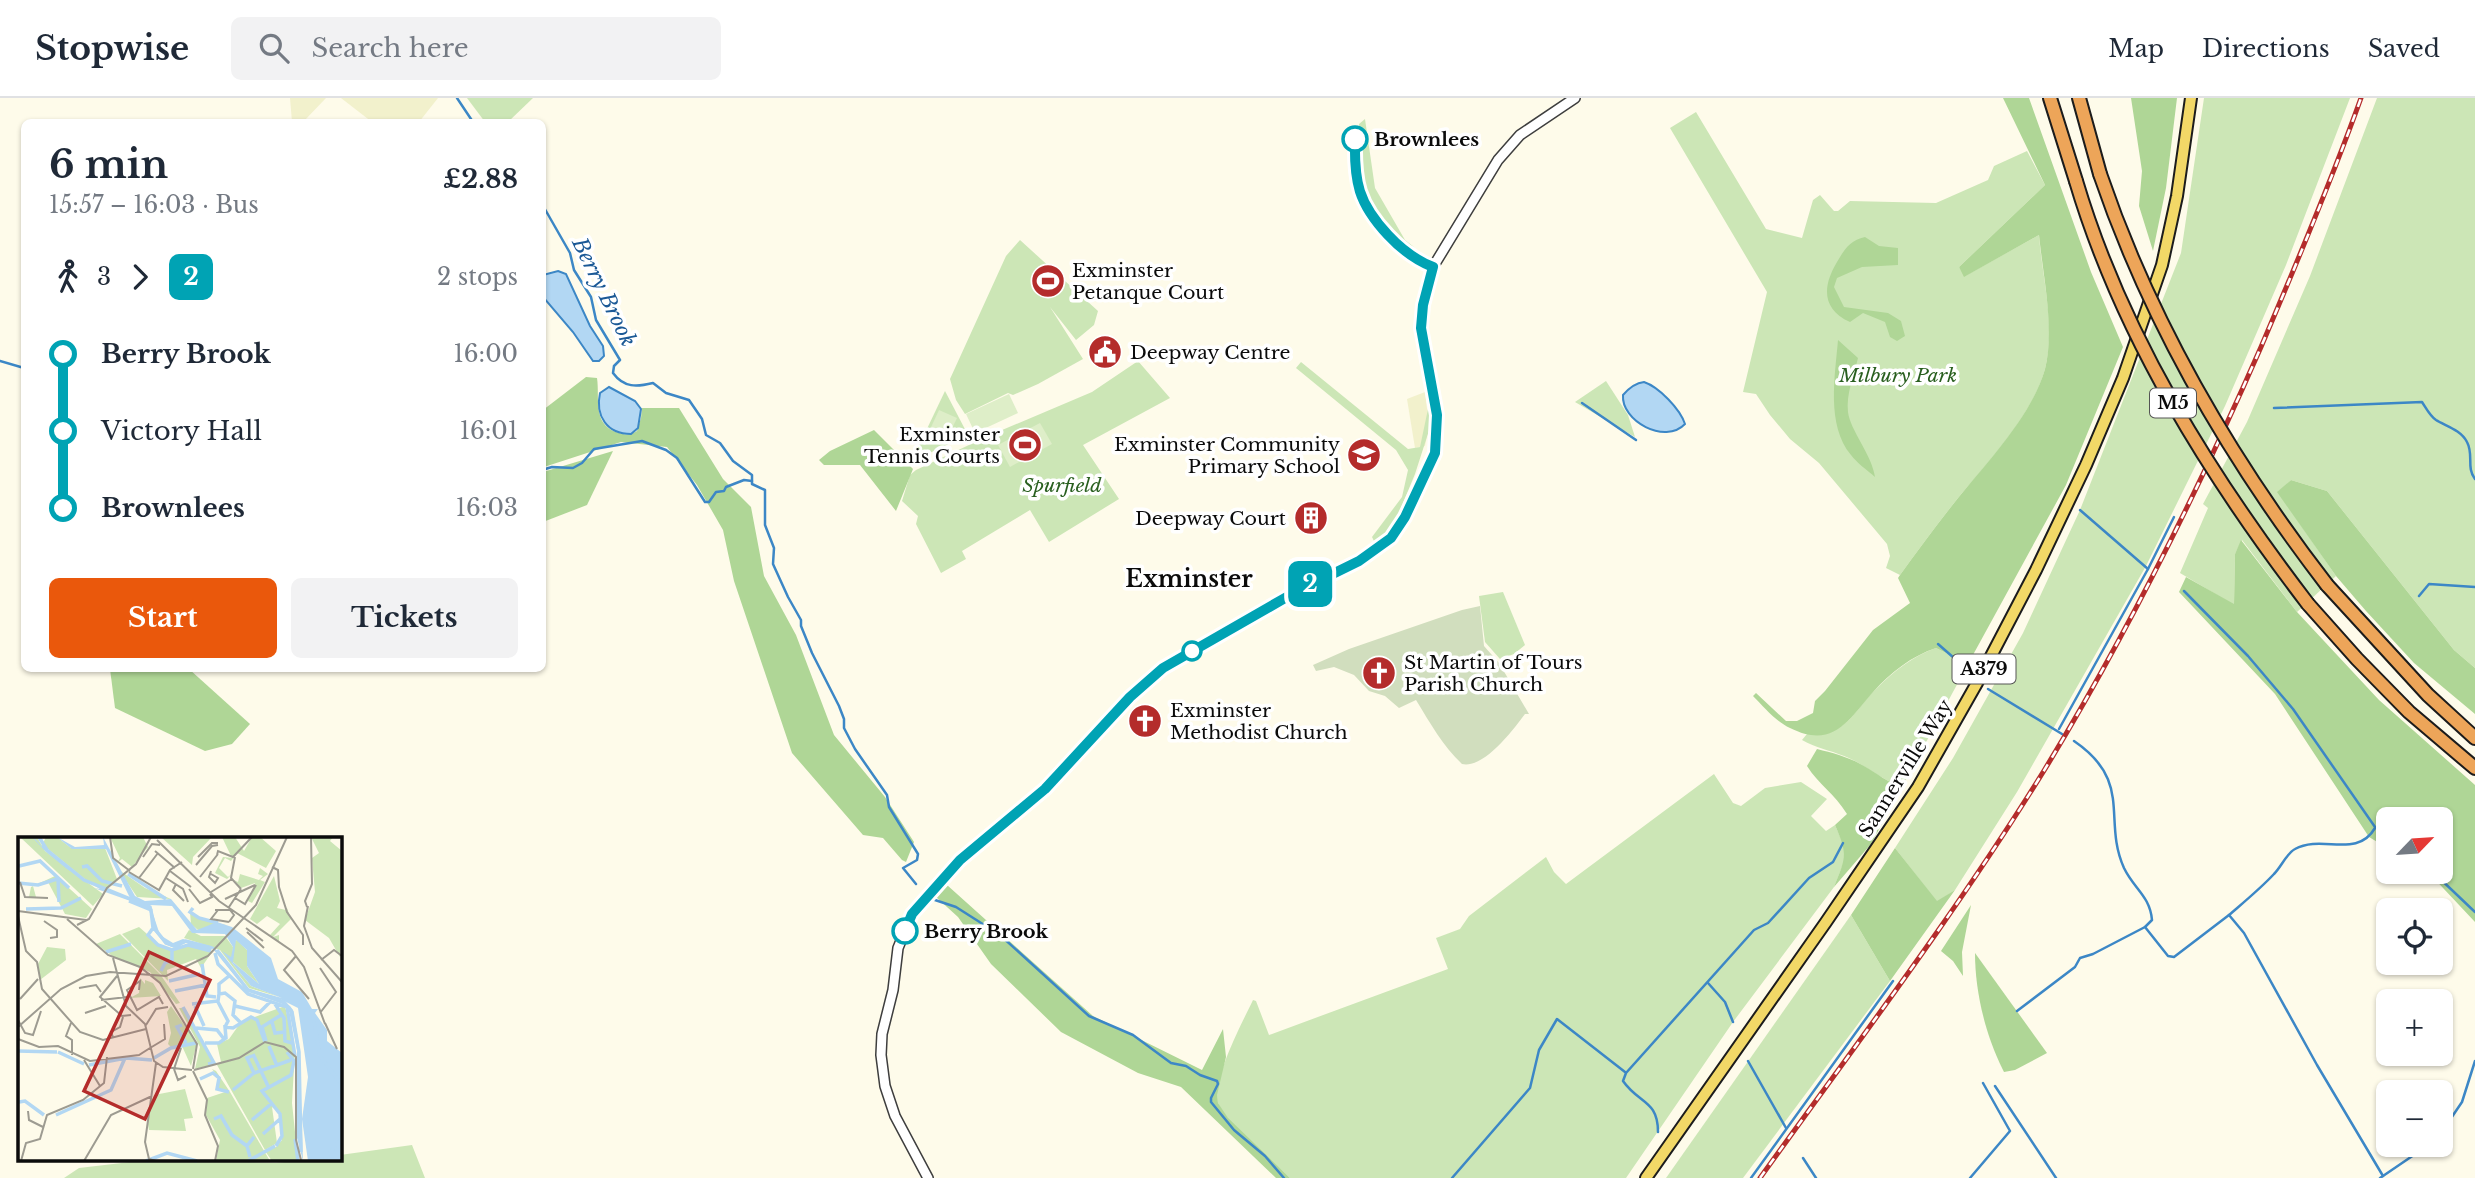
<!DOCTYPE html>
<meta charset="utf-8">
<style>
body{margin:0;font-family:"Libre Baskerville",serif;background:#f2f2f3;color:#1f2937;height:100vh;display:flex;flex-direction:column;font-size:26px;white-space:nowrap}
*{box-sizing:border-box;margin:0}
p{font-size:23px;color:#747a83}
.icon{flex:none;width:38px;height:38px;fill:none;stroke:currentColor;stroke-width:2;stroke-linecap:round;stroke-linejoin:round}
.map{position:relative;flex:1;overflow:hidden}
.details{position:absolute;left:21px;top:21px;width:525px;height:553px;display:flex;flex-direction:column;background:#fff;border-radius:10px;box-shadow:0 2px 5px #0004}
.details>*{flex:none}
.badge{padding:0 14px;border-radius:10px;font-size:24px;line-height:46px}
.needle{width:46px;rotate:65deg}
.tools{position:absolute;left:2376px;top:709px;display:grid;gap:14px}
.tools a{display:grid;place-items:center;width:77px;height:77px;border-radius:10px;background:#fff;box-shadow:0 2px 5px #0004;font-size:35px}
.map>.badge{position:absolute;translate:-50% -50%;box-shadow:0 0 0 4px #fff}
.legs{display:flex;align-items:center;gap:10px;height:77px;padding:0 28px;font-size:23px}
.legs p{margin-inline-start:auto}
.head{display:flex;align-items:center;justify-content:space-between;height:119px;padding:0 28px}
h1{font-size:38px;font-weight:800;line-height:52px}
.button{display:flex;gap:14px;margin-top:auto;padding:14px 28px}
.button a{flex:1;height:80px;border-radius:10px;background:#ea580c;color:#fff;font-size:28px;font-weight:800;line-height:80px;text-align:center}
.button a+a{background:#f2f2f3;color:#1f2937}
ul{padding:0 28px;list-style:none}
li{display:flex;align-items:center;gap:24px;height:77px;font-size:26px}
li i{display:grid;place-items:center;width:10px;height:100%;margin:0 9px;background:currentColor}
li i::after{content:'';width:18px;height:18px;margin:-9px;border:5px solid;border-radius:50%;background:#fff}
li p{margin-inline-start:auto}
li:first-child i{background:linear-gradient(#0000 50%,currentColor 0)}
li:last-child i{background:linear-gradient(currentColor 50%,#0000 0)}
header{display:flex;align-items:center;gap:42px;box-sizing:border-box;height:98px;padding:0 35px;background:#fff;border-bottom:2px solid #e0e1e3}
header strong{font-size:33px}
nav{display:flex;gap:38px;margin-inline-start:auto;font-size:24px}
.search{width:490px;height:63px;background:#f2f2f3;display:flex;align-items:center;gap:18px;box-sizing:border-box;padding:0 24px;border-radius:10px;color:#747a83;font-size:26px}
.map>svg:first-child{display:block}
.farmland{fill:#f2f1cc}
.green{fill:#cce6b6}
.forest{fill:#afd696}
.cemetery{fill:#d1debe}
.pitch{fill:#deeec8}
.water{fill:#b2d7f3;stroke:#3c87c6;stroke-width:2}
.lines{fill:none;stroke-linecap:round;stroke-linejoin:round}
.stream{stroke:#3c87c6;stroke-width:2.5}
.tertiary-casing{stroke:#3e3e3e;stroke-width:12}
.primary-casing{stroke:#1c1c1c;stroke-width:14}
.motorway-casing{stroke:#1c1c1c;stroke-width:16}
.tertiary{stroke:#fff;stroke-width:9}
.primary{stroke:#f2d867;stroke-width:10}
.motorway{stroke:#eda559;stroke-width:12}
.rail-casing{stroke:#b42c2b;stroke-width:5}
.rail{stroke:#fff;stroke-width:2.5;stroke-dasharray:8;stroke-linecap:butt}
.motorway-bridge-casing{stroke:#1c1c1c;stroke-width:16;stroke-linecap:butt}
.motorway-bridge{stroke:#eda559;stroke-width:12}
.line-1-casing{stroke:#fff;stroke-width:16}
.line-1{stroke:#00a3b4;stroke-width:10}
.stop-1-dot{fill:#fff;stroke:#00a3b4;stroke-width:3.5}
.labels{text-anchor:middle;stroke-width:7;stroke-linejoin:round;paint-order:stroke}
.shield{fill:#fff;stroke:#545454;stroke-width:2}
.shield-label{font-size:18px;font-weight:bold;fill:#0b0b0b}
.stop-label{font-size:19px;font-weight:bold;fill:#0b0b0b;stroke:#fff;text-anchor:start}
.poi-label{font-size:19px;fill:#0b0b0b;stroke:#fff;text-anchor:start}
.park-label{font-size:19px;font-style:italic;fill:#295f1f;stroke:#fff}
.street-label{font-size:19px;fill:#0b0b0b;stroke:#fff}
.water-label{font-size:21px;font-style:italic;fill:#1b5996;stroke:#fff}
.quarter-label{font-size:23px;font-weight:bold;fill:#0b0b0b;stroke:#fff}
.inset-river{fill:none;stroke:#b2d7f3;stroke-width:3.5}
.inset-road{fill:none;stroke:#9d9b91;stroke-width:2}
.view{fill:#b42c2b;fill-opacity:0.15;stroke:#b42c2b;stroke-width:3.5}
.inset-edge{fill:none;stroke:#0b0b0b;stroke-width:3.5}
</style>
<header>
<strong>Stopwise</strong>
<div class="search"><svg class="icon" aria-label="search" viewBox="0 0 24 24"><circle cx="10" cy="10" r="6"/><path d="M15 15l6 6"/></svg>Search here</div>
<nav><a>Map</a><a>Directions</a><a>Saved</a></nav>
</header>
<div class="map">
<svg width="2475" height="1080" viewBox="0 0 2475 1080">
<rect width="100%" height="100%" fill="#fefbea"/>
<g class="farmland">
<polygon points="290,0 326,0 303,24 292,24"/>
<polygon points="341,0 438,0 419,24 372,24"/>
<polygon points="1425,294 1429,327 1425,348 1415,350 1407,301"/>
</g>
<g class="green">
<polygon points="467,0 533,0 508,24 485,24"/>
<polygon points="2204,0 2350,0 2286,167 2225,308 2146,468 2017,694 1955,792 1937,804 1895,750 1953,660 2023,535 2080,412 2181,155"/>
<polygon points="2377,0 2475,0 2475,570 2454,552 2327,393 2291,382 2278,394 2336,478 2297,514 2242,442 2235,456 2234,507 2180,475 2208,410 2203,406 2247,324 2310,178"/>
<path d="M1696 14 1766 131 1802 140 1813 102 1820 97 1834 113H1838L1850 103 1936 105 1988 82 1994 68 2027 53 2045 87 1959 169 1965 178 2039 137C2042 179 2056 228 2045 271 2033 316 1988 364 1958 400 1938 425 1919 451 1900 477L1886 470 1890 458 1887 446 1819 365 1790 341 1770 317 1756 296 1743 294 1767 194 1670 30Z"/>
<path d="M1365 21 1375 90 1405 142 1414 149C1362 124 1359 77 1359 26Z"/>
<polygon points="1020,142 1098,213 1094,227 1076,242 1050,209 1083,261 1038,286 1013,297 1008,295 965,316 956,302 950,281 1006,158"/>
<polygon points="1138,263 1170,300 1083,347 1119,401 1049,444 1030,412 962,453 966,461 941,475 916,426 918,418 902,403 910,377 916,372 988,338 1092,294"/>
<polygon points="1301,264 1408,351 1420,349 1428,311 1434,317 1415,376 1391,434 1375,445 1372,439 1402,399 1408,372 1396,352 1296,270"/>
<polygon points="1606,283 1628,317 1635,339 1575,304"/>
<polygon points="945,293 968,337 921,359 915,356"/>
<polygon points="1503,494 1525,547 1514,556 1500,561 1485,544 1479,498"/>
<path d="M1936 550 1968 566 1902 689C1881 682 1865 666 1844 658 1829 652 1816 650 1802 642L1807 636C1848 638 1852 614 1877 590 1894 573 1913 558 1936 550Z"/>
<path d="M1714 676 1733 705 1741 708 1765 690 1801 684 1827 701 1811 718 1826 733 1835 727 1843 745 1846 759 1834 789 1733 924 1626 1080H1290C1273 1063 1226 1026 1218 1005 1211 983 1243 923 1253 902L1256 903 1269 937 1448 871 1436 840 1460 831 1469 818 1546 759 1554 774 1566 786Z"/>
<polygon points="1851,817 1890,883 1743,1080 1666,1080"/>
<polygon points="412,1047 425,1080 64,1080 79,1070 156,1061 276,1065 310,1061 340,1061 340,1057"/>
</g>
<g class="forest">
<path d="M2003 0H2029L2091 174 2123 249 2066 387 1968 566 1936 550C1912 558 1891 574 1874 593 1849 621 1834 652 1790 630 1775 623 1764 609 1753 598L1756 595 1786 623H1797L1813 615 1815 603 1825 593 1873 532 1910 505 1898 480 1900 477C1919 451 1938 425 1958 400 1988 363 2032 317 2045 271 2055 231 2043 178 2039 137L1964 179 1959 169 2045 87Z"/>
<polygon points="2131,0 2177,0 2166,90 2153,153 2139,108 2142,73"/>
<path d="M1865 139 1879 148 1898 150V167L1862 169 1837 180 1834 189 1844 209 1888 215 1901 223 1905 238 1897 243 1890 239 1885 224 1863 215 1850 224C1822 211 1822 189 1837 164 1844 152 1850 142 1865 139Z"/>
<path d="M1838 242 1858 260C1854 277 1846 296 1848 314 1850 332 1872 357 1875 379 1867 372 1857 365 1851 357 1826 327 1835 278 1838 242Z"/>
<path d="M586 279 597 280C600 300 592 325 616 334 625 337 629 338 637 333L641 320 642 310H679L723 381 751 409 764 478 796 537 834 637 885 699 914 744 906 764 902 762 883 740 863 737 792 655 734 483 723 432 697 387 667 349 621 344 544 369 543 312Z"/>
<polygon points="874,332 913,371 896,413 860,367 824,367 819,362 830,353"/>
<polygon points="613,353 587,407 543,424 543,374"/>
<polygon points="2291,382 2327,393 2454,552 2475,570 2475,616 2414,565 2366,513 2336,478 2277,394"/>
<polygon points="2241,442 2297,514 2379,602 2475,687 2475,824 2428,774 2441,774 2441,721 2389,721 2389,751 2369,739 2275,596 2179,494 2186,479 2234,506 2235,456"/>
<polygon points="110,571 189,571 250,626 232,646 205,653 115,610"/>
<path d="M1817 651C1833 655 1849 659 1864 668 1878 676 1887 684 1902 689L1871 746 1834 789C1846 759 1848 757 1835 727L1847 716C1834 695 1819 687 1807 668Z"/>
<polygon points="1895,750 1937,803 1955,792 1890,883 1851,817"/>
<polygon points="947,787 1093,918 1202,972 1223,931 1226,959 1217,997 1218,1005 1228,1020 1290,1080 1276,1080 1181,989 1138,975 1061,934 991,866 958,819 936,799"/>
<polygon points="1971,807 1962,854 1963,878 1953,863 1941,853"/>
<path d="M1975 855 2047 955 2015 972 2004 974C1986 939 1975 895 1975 855Z"/>
</g>
<path class="cemetery" d="M1480 508 1484 548 1499 565 1529 616H1525C1513 632 1484 671 1462 666 1443 648 1430 625 1416 602L1399 610 1385 598 1369 593 1354 577 1334 569 1316 573 1313 567 1349 551 1462 512Z"/>
<g class="pitch">
<polygon points="1009,296 1018,315 975,335 966,316"/>
<polygon points="939,312 957,320 943,349 926,340"/>
<polygon points="1040,325 1052,346 1010,369 998,347"/>
</g>
<g class="water">
<polygon points="558,173 566,176 590,228 603,248 604,258 599,263 593,263 573,234 543,199 543,177"/>
<path d="M1644 284C1659 289 1680 311 1685 326 1665 347 1621 323 1623 297 1629 290 1635 285 1644 284Z"/>
<path d="M609 289 635 303 641 311 638 330 631 336C607 336 595 318 600 295Z"/>
</g>
<g class="lines">
<g class="stream">
<polyline points="457,0 473,24"/>
<path d="M542 106 570 155 574 172 591 199 596 222 620 262 614 268 613 275C624 290 637 289 653 285L666 295 689 302 702 321 706 337 720 345 733 363 752 377V386L765 392V427L774 450 773 466 788 499 801 522V528L812 555 839 608 844 621V630L855 651 887 697 889 709 918 756 917 762 903 770 916 786"/>
<polyline points="0,263 24,270"/>
<polyline points="1582,305 1636,342"/>
<path d="M2274 310 2422 304C2426 310 2430 318 2436 322 2446 328 2461 332 2467 344 2474 357 2466 369 2475 381"/>
<polyline points="542,372 552,369 573,370 582,365 594,351 642,343 666,352 677,360 705,404 709,404 716,394 724,393 726,389 744,382 752,383"/>
<polyline points="2080,412 2148,471"/>
<polyline points="2184,493 2248,558 2293,611 2375,729 2389,740"/>
<polyline points="2419,498 2429,486 2475,489"/>
<polyline points="1938,546 1970,574"/>
<polyline points="1988,591 2062,636"/>
<polyline points="2059,631 2148,471 2174,419"/>
<path d="M2074 643C2134 684 2102 721 2124 770 2134 791 2150 798 2152 822L2145 829 2168 858 2174 859 2229 817 2244 835 2317 967 2383 1078"/>
<polyline points="2433,774 2475,814"/>
<polyline points="935,802 956,809 1000,837 1089,918 1133,937 1171,965 1186,968 1200,977 1217,983 1218,986 1211,1000 1211,1004 1234,1032 1265,1058 1284,1080"/>
<path d="M2229 817C2244 804 2260 791 2274 776 2281 769 2287 755 2295 751 2322 736 2357 761 2375 730"/>
<polyline points="1708,885 1725,904 1733,924"/>
<polyline points="2017,913 2075,869 2080,860 2093,856 2145,829"/>
<polyline points="1748,963 1786,1030"/>
<polyline points="1995,988 2056,1080"/>
<path d="M1658 1034C1658 1002 1639 1006 1623 983L1626 975 1754 832 1768 825 1809 780 1833 764 1843 745"/>
<polyline points="2441,1035 2462,1004 2475,963"/>
<polyline points="1803,1060 1816,1080"/>
<polyline points="1452,1080 1530,990 1539,952 1557,921 1625,974"/>
<polyline points="1751,1080 1893,883"/>
<polyline points="1970,1080 2010,1033 1983,985"/>
<polyline points="2380,1080 2430,1046"/>
</g>
<g class="tertiary-casing">
<polyline id="tertiary" points="928,1080 895,1018 885,988 881,957 882,936 893,892 898,850 912,816 959,762 1045,691 1130,599 1163,570 1292,496 1359,463 1391,440 1405,419 1435,355 1437,317 1421,230 1423,207 1433,169 1498,62 1520,37 1575,0"/>
</g>
<g class="primary-casing">
<polyline id="primary" points="1646,1080 1826,824 1918,689 1977,585 2036,472 2086,367 2123,280 2162,167 2177,98 2191,0"/>
</g>
<g class="motorway-casing">
<g id="motorway">
<polyline points="2050,0 2076,83"/>
<polyline points="2079,0 2100,76"/>
<polyline points="2327,487 2428,597 2475,640"/>
<polyline points="2308,506 2357,561 2409,614 2475,670"/>
</g>
</g>
<use href="#tertiary" class="tertiary"/>
<use href="#primary" class="primary"/>
<use href="#motorway" class="motorway"/>
<g class="rail-casing">
<path id="rail" d="M1760 1080C1857 945 1958 812 2045 671 2127 536 2198 393 2261 249 2296 167 2331 84 2361 0"/>
</g>
<use href="#rail" class="rail"/>
<g class="motorway-bridge-casing">
<g id="motorway-bridge">
<path d="M2100 76C2151 226 2230 361 2327 487"/>
<path d="M2076 83C2122 238 2210 378 2308 506"/>
</g>
</g>
<use href="#motorway-bridge" class="motorway-bridge"/>
</g>
<g class="lines">
<g class="line-1-casing">
<path id="line-1" d="M905 833 912 816 960 762 1045 691 1130 599 1163 570 1292 496 1359 463 1391 440 1405 419 1435 355 1437 317 1421 230 1423 207 1433 169C1415 162 1401 151 1388 137 1358 105 1354 84 1355 41"/>
</g>
<use href="#line-1" class="line-1"/>
</g>
<defs>
<g id="stadium-disc" transform="scale(1.75)"><circle r="9.5" fill="#b42c2b" stroke="#fff"/><path d="M0-5a6.5 5 0 1 0 0 10a6.5 5 0 1 0 0-10ZM-3.5-1.8h7v3.6h-7Z" fill="#fff"/></g>
<g id="civic-disc" transform="scale(1.75)"><circle r="9.5" fill="#b42c2b" stroke="#fff"/><path d="M-.6-6.5H3V-4.5H.6V-3L4-1V1h2V6H-6V1h2V-1L-.6-3ZM-1.2 2.5V6h2.4V2.5Z" fill="#fff"/></g>
<g id="school-disc" transform="scale(1.75)"><circle r="9.5" fill="#b42c2b" stroke="#fff"/><path d="M0-5L7-2L0 1L-7-2ZM-4 1L0 2.5L4 1V4Q0 6-4 4Z" fill="#fff"/></g>
<g id="building-disc" transform="scale(1.75)"><circle r="9.5" fill="#b42c2b" stroke="#fff"/><path d="M-4-6H4V6H1V3H-1V6H-4ZM-2.5-4.3h1.7v1.8h-1.7ZM.8-4.3h1.7v1.8H.8ZM-2.5-1h1.7V.8h-1.7ZM.8-1h1.7V.8H.8Z" fill="#fff"/></g>
<g id="church-disc" transform="scale(1.75)"><circle r="9.5" fill="#b42c2b" stroke="#fff"/><path d="M-1.2-6h2.4v3.5h3.3v2.4h-3.3V6h-2.4V-.1h-3.3v-2.4h3.3Z" fill="#fff"/></g>
</defs>
<g fill-rule="evenodd">
<use href="#stadium-disc" x="1048" y="183"/>
<use href="#civic-disc" x="1105" y="254"/>
<use href="#stadium-disc" x="1025" y="347"/>
<use href="#school-disc" x="1364" y="357"/>
<use href="#building-disc" x="1311" y="420"/>
<use href="#church-disc" x="1379" y="575"/>
<use href="#church-disc" x="1145" y="623"/>
</g>
<g class="stop-1-dot">
<circle cx="1355" cy="41" r="12"/>
<circle cx="1192" cy="553" r="9"/>
<circle cx="905" cy="833" r="12"/>
</g>
<g class="labels">
<g class="shield">
<rect x="2150" y="290.5" width="46" height="29" rx="5"/>
<rect x="1952.5" y="556.5" width="63" height="29" rx="5"/>
</g>
<g class="shield-label">
<text x="2173" y="311">M5</text>
<text x="1984" y="577">A379</text>
</g>
<g class="stop-label">
<text x="1374" y="48">Brownlees</text>
<text x="924" y="840">Berry Brook</text>
</g>
<g class="poi-label">
<text x="1072" y="179">Exminster<tspan x="1072" dy="22">Petanque Court</tspan></text>
<text x="1130" y="261">Deepway Centre</text>
<text x="1000" y="343" text-anchor="end">Exminster<tspan x="1000" dy="22">Tennis Courts</tspan></text>
<text x="1340" y="353" text-anchor="end">Exminster Community<tspan x="1340" dy="22">Primary School</tspan></text>
<text x="1286" y="427" text-anchor="end">Deepway Court</text>
<text x="1404" y="571">St Martin of Tours<tspan x="1404" dy="22">Parish Church</tspan></text>
<text x="1170" y="619">Exminster<tspan x="1170" dy="22">Methodist Church</tspan></text>
</g>
<g class="park-label">
<text x="1898" y="284">Milbury Park</text>
<text x="1062" y="394">Spurfield</text>
</g>
<g class="street-label">
<text transform="translate(1905 670) rotate(-58)" y="7">Sannerville Way</text>
</g>
<g class="water-label">
<text transform="translate(604 194) rotate(64)" y="7">Berry Brook</text>
</g>
<g class="quarter-label">
<text x="1189" y="489">Exminster</text>
</g>
</g>
<g transform="translate(18 739)">
<rect width="324" height="324" fill="#fefbea"/>
<path d="M2 0H19L27 14 85 57 75 69ZM28 0H39L53 11H87L99 42 87 53 68 43 30 12 25 6ZM125 0 130 10 114 30 104 22 99 26 102 21 92 0ZM194 0 175 20 174 28 144 1ZM204 0H217L226 14 234 0H242L258 14 248 31 219 16 213 24 207 21 201 31 210 40 215 36 209 42 197 36 205 20 214 21ZM293 0H315L312 4 324 14 322 120 311 101 287 83 297 55 294 21 301 16ZM242 31 250 37 242 43 247 45 234 66 230 64 237 46 223 51 216 43 220 45 222 37 241 43 245 39 240 37ZM101 33 127 51 153 62 119 60ZM37 39 40 41 36 43 41 42 74 72 68 81 47 77 30 45 15 49 18 60H11L13 50ZM256 39 262 64 259 71 268 73 269 71 275 67 269 71 273 82 255 100 261 98V105L252 98 262 87 249 79 239 87 232 82ZM172 75 192 85 208 88 180 93 173 87ZM121 90 143 109 154 113 169 108 194 115 183 131 178 122 149 133 150 144 104 97ZM171 93 183 99H207L215 110 214 126 233 149 262 160 231 151 202 113 166 101ZM102 97 142 137 162 166 158 167 132 135 96 120 78 107ZM219 103 229 113V129L241 147 215 125V105ZM29 110 47 112 48 123 22 143 20 127ZM122 141 127 147V143L135 146 143 159 112 161 121 156ZM153 169 179 206 173 229 164 209 155 212 150 207 153 196 149 175ZM267 169 277 213 274 266 280 324H254L247 314 258 310 264 303 263 276 254 270 259 306 247 313 199 228 203 225 199 207 211 202 223 185ZM161 171H165L196 226 193 228 177 232 182 210ZM194 232 198 234 212 255 252 324H198L202 303 188 278 189 261 207 255 199 252 201 241ZM167 252 175 281 166 282 168 294 131 293 128 277 136 258Z" fill="#cce6b6"/>
<path d="M14 0 18 3 24 10 23 0 29 12 69 44 112 61 88 12H54L39 0 57 10 86 8 85 0 117 59 127 64 153 62 179 93 199 85 214 90 253 121 260 142 284 155 294 172H300L297 176 309 193V204L324 216V324H290L284 282 290 240 280 171 262 162 272 169 275 173 281 208 285 324 279 301V213L270 169 229 154 195 112 170 105 156 111 147 107 136 94 132 71 76 51 82 52 49 32 27 14ZM132 68 154 69 174 96 207 97 215 110 213 120 204 114 233 149 264 161 231 152 196 110 165 102 155 106 142 98ZM218 103 229 113V129L241 147 215 125Z" fill="#b2d7f3" fill-rule="evenodd"/>
<path class="inset-river" d="M21 0 29 13 66 43 132 70 137 92 148 106 157 109 168 104 194 111M1 29 22 24 51 51M64 30 69 29 84 44 104 49M110 37 148 62M40 42 41 65M0 46 20 48 39 42M111 64 133 73 135 91 130 98 140 108 154 113 170 108 193 114M175 71 172 75 181 81 200 86M8 72 43 71 63 61M199 113 230 153 266 165 274 175 281 215 283 315M88 115 113 107M197 116 200 127 230 157 269 170 277 219M184 127 189 159 198 160M143 134 147 126 154 123V114M151 144 182 137M157 154 188 148M201 156V147L211 139M200 165 210 184 207 190M174 167 200 164 201 157 207 156 217 164 215 178 223 186M257 167 266 181 267 204 274 206M177 169 186 189M217 169 242 175 252 165M165 170 196 226 190 227M294 173 302 219 324 248M254 185 257 196 267 195M164 188 159 190 168 206M178 191 199 193 206 202M248 204 244 190 263 178M187 206H201L208 201 207 190 215 191 233 180 239 183 247 205M251 209 259 229M0 214 39 215M40 215 66 227M235 217 250 249M234 219 229 221 236 236M136 221 153 211 178 206M71 228 108 221 134 223M182 242 195 236 201 241 199 252 211 255M215 253 236 236 273 223M1 265 7 264 26 278M38 278 93 253 107 221M196 282 203 279 214 298 229 309M234 283 253 267M245 297 262 282M277 302 280 324M258 309 264 299 262 277 244 254 273 238 276 224 269 215M232 320 229 309 236 300M128 324 149 316 179 324M230 324 257 309M305 324 324 301"/>
<path class="inset-road" d="M92 0 95 21 112 34M139 3 201 64 274 114 286 130 307 187M137 14 157 31M199 18 200 14 215 20 234 0M125 20 134 7 142 8M180 20 194 6H200M217 20 213 41 223 52M178 28 194 9 200 8M254 30 260 33 261 50 269 75 285 98V108M152 34 173 50M111 35 141 53 152 33 164 25M193 37 200 41 197 46 191 40 193 34M182 40 200 17M121 41 140 16M148 41 165 52 170 65M2 45 7 60 30 61M158 47 155 53 166 64M171 52 182 66 194 60 192 57M193 55 214 42M217 61 227 67 238 48M207 62 237 48M290 69 286 89 294 111 324 145M211 70 223 52M289 70 287 64 294 47 293 0M197 73H212L216 78 211 85M200 73 193 82 211 85M0 74 68 83M0 79 8 114 19 125 24 152 62 195 85 203 128 192M49 82 90 118 122 130 142 146 179 207 175 232M26 84 39 93V100L32 101M59 88 71 82 89 51 118 27 133 0M228 91 245 104M229 95 246 111M278 119 266 133 291 162M95 121 108 169 127 187 136 224 145 230 174 233M303 123 316 113 324 119M302 131 318 155 302 176M99 139 82 160 104 179 113 178M61 151 78 148 83 155M121 153 122 144 109 153 119 173 141 160 145 167M2 162 20 142M83 163 109 160M67 176 88 169M0 183 7 196 15 198 23 174M53 186 48 199 54 203V218M307 186 319 212M128 188 138 172 150 170M0 190 43 152 68 139 92 135 148 139 190 119 238 68 269 0M95 200 93 195 102 190 105 180M0 202 21 210 40 209 72 224 121 218 132 211M132 211 147 202 146 187M163 211 156 232 160 243 168 239M66 223 82 249M176 233 221 221 247 205 266 210 278 220V303L283 323M175 234 189 263 187 278 200 309 197 324M10 274 11 283 25 290M3 324 8 306 22 302 29 278 65 263 86 246 89 220M66 324 93 278 134 259M138 324 131 322 127 305 138 226"/>
<path class="view" d="M131 115 192 143 127 282 66 254Z"/>
<rect width="324" height="324" class="inset-edge"/>
</g>
</svg>
<div class="tools">
<a><svg class="needle" viewBox="-14 -14 28 28"><path d="M0-13l5 13h-10z" fill="#e53935"/><path d="M0 13l5-13h-10z" fill="#747a83"/></svg></a>
<a><svg class="icon" aria-label="locate" viewBox="0 0 24 24"><circle cx="12" cy="12" r="6"/><path d="M12 2v4M12 18v4M2 12h4M18 12h4"/></svg></a>
<a>+</a>
<a>−</a>
</div>
<b class="badge" style="left:1310px;top:486px;background:#00a3b4;color:#fff">2</b>
<section class="details">
<div class="head"><div><h1>6 min</h1><p>15:57 – 16:03 · Bus</p></div><b>£2.88</b></div>
<div class="legs"><svg class="icon" aria-label="walk" viewBox="0 0 24 24"><circle cx="13" cy="4" r="2"/><path d="M13 8l-2 6 4 7M11 14l-3 7M7 12l3-4h3l4 4"/></svg>3<svg class="icon" aria-label="forward" viewBox="0 0 24 24"><path d="M9 5l7 7-7 7"/></svg><b class="badge" style="background:#00a3b4;color:#fff">2</b><p>2 stops</p></div>
<ul>
<li><i style="color:#00a3b4"></i><b>Berry Brook</b><p>16:00</p></li>
<li><i style="color:#00a3b4"></i><span>Victory Hall</span><p>16:01</p></li>
<li><i style="color:#00a3b4"></i><b>Brownlees</b><p>16:03</p></li>
</ul>
<div class="button"><a>Start</a><a>Tickets</a></div>
</section>
</div>
